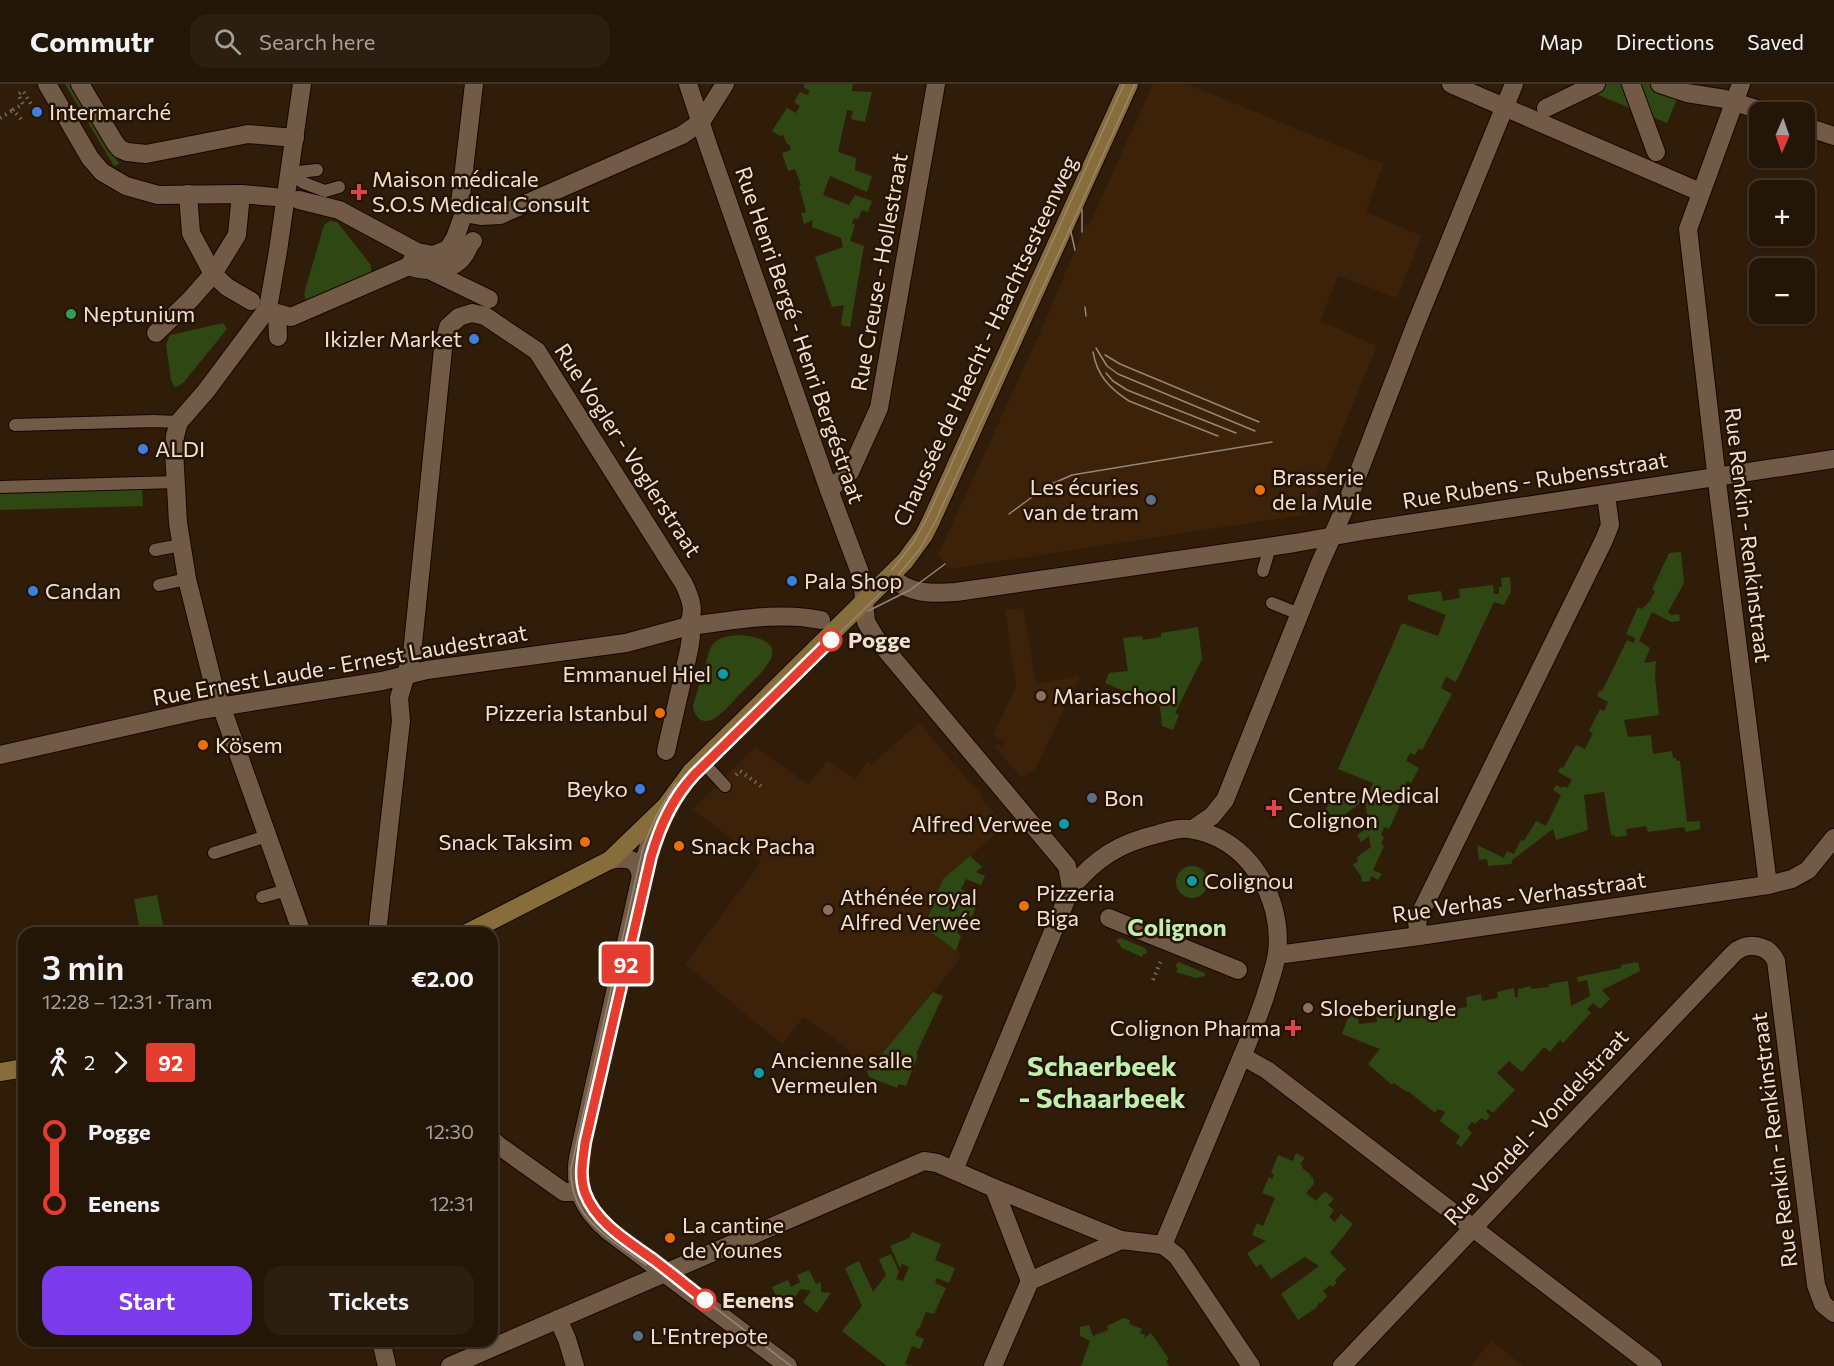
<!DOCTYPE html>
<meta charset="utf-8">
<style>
body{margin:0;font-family:Commissioner,sans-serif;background:#2c1f11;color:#f1f3f6;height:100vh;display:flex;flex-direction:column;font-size:22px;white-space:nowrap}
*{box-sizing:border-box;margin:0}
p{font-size:20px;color:#a39f9b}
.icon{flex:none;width:33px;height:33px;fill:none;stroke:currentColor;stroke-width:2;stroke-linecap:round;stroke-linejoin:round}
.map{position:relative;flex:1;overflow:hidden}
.side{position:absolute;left:18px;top:843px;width:480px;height:420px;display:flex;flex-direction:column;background:#241607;border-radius:18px;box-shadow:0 2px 4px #0004,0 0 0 2px #413528}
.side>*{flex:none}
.badge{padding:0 12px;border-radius:4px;font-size:21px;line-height:39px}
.needle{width:39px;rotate:182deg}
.buttons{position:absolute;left:1749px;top:18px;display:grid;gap:12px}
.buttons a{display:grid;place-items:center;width:66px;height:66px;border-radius:12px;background:#241607;box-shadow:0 2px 4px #0004,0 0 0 2px #413528;font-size:30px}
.map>.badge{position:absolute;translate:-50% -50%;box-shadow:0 0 0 3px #fff}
.legs{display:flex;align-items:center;gap:9px;height:66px;padding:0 24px;font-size:20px}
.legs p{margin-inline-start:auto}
.summary{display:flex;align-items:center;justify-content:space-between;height:102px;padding:0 24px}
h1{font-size:33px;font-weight:600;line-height:45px}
.action{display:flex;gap:12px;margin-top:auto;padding:12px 24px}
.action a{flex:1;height:69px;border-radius:18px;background:#7c3aed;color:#fff;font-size:24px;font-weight:600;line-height:69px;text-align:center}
.action a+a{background:#2c1f11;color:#f1f3f6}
ul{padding:0 24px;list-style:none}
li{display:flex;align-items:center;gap:21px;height:72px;font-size:22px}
li i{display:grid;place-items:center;width:9px;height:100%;margin:0 8px;background:currentColor}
li i::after{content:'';width:15px;height:15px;margin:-8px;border:4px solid;border-radius:50%;background:#241607}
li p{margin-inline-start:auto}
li:first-child i{background:linear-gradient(#0000 50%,currentColor 0)}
li:last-child i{background:linear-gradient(currentColor 50%,#0000 0)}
header{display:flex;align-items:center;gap:36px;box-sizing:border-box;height:84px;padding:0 30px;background:#241607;border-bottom:2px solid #413528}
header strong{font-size:28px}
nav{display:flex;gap:33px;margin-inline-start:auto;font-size:21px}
.search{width:420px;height:54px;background:#2c1f11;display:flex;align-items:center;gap:15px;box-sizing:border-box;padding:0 21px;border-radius:18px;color:#a39f9b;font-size:22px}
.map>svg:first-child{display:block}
.built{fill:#3b2208}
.green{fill:#2f4713}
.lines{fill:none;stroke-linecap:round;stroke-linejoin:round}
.lane-casing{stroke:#170600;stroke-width:14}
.street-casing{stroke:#170600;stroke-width:20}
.secondary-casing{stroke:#170600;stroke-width:20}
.path{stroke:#7a6958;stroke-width:4;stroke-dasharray:1.5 4.5;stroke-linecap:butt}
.lane{stroke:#725b46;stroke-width:12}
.street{stroke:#725b46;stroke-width:18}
.secondary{stroke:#876d39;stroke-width:18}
.tram{stroke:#968676;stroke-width:1.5}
.line-1-casing{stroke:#fff;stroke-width:14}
.line-1{stroke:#e43c2e;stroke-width:9}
.shop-dot{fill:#3f7fe0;stroke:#261302;stroke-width:2}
.health-dot{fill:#e0444e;stroke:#261302;stroke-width:2}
.leisure-dot{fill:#2e9e5b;stroke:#261302;stroke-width:2}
.food-dot{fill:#e8710a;stroke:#261302;stroke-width:2}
.service-dot{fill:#5c6f8a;stroke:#261302;stroke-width:2}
.stop-1-dot{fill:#fff;stroke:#e43c2e;stroke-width:3}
.culture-dot{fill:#0f9aa8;stroke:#261302;stroke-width:2}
.education-dot{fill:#8d6e63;stroke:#261302;stroke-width:2}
.labels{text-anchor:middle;stroke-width:5;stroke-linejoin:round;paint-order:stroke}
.poi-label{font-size:22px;fill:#ede0d4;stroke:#261302;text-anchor:start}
.street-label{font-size:22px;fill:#ede0d4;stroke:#261302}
.stop-label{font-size:22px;font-weight:bold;fill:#ede0d4;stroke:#261302;text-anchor:start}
.neighbourhood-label{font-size:24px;font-weight:bold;fill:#beefae;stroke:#261302}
.district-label{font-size:28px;font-weight:bold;fill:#beefae;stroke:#261302}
</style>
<header>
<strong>Commutr</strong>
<div class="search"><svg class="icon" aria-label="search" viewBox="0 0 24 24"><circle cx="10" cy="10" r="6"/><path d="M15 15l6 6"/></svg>Search here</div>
<nav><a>Map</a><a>Directions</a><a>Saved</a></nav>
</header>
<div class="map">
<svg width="1834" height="1282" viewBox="0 0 1834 1282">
<rect width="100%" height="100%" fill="#301d09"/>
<g class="built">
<polygon points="1153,0 1187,0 1383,80 1366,128 1422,152 1397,214 1338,192 1320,237 1377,262 1308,430 949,485 938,471 1038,253 1086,140 1089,141"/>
<polygon points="1023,524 1036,600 1080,592 1036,684 1022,694 994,662 998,660 1003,663 1006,658 993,651 1016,603 1005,526"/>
<polygon points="919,639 972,701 973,700 983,713 982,715 1005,742 943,795 923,843 962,871 945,894 867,988 856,979 847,964 804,933 782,960 685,880 761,778 693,725 755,663 808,700 828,676 855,696 868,677 871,681"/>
<polygon points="1491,1257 1523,1282 1471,1282"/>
</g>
<g class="green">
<polygon points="65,0 71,0 119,80 114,82"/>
<polygon points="805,0 853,0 852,7 872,8 865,38 851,35 853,27 847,26 838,68 856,74 855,86 872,92 867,108 830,92 823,111 849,121 855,111 872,117 868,128 862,126 858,135 854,134 852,139 855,141 850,157 864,162 850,243 841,241 844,221 832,223 815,173 843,163 841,154 812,143 813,136 804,140 801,129 806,128 799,102 801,101 795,85 788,87 782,69 791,66 789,60 787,60 783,51 780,52 772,47 787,24 796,29 800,22 794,18 800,8 807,11 810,7 803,3"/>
<polygon points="1571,0 1683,0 1667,39"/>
<polygon points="330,137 337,138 371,181 371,190 306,217 304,210 324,141"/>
<polygon points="223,239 227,245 183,299 176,303 174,302 171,296 166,261 170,251"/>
<polygon points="142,402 143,422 0,426 0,407"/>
<polygon points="1681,468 1684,499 1668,528 1671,531 1679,530 1680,537 1671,538 1652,528 1639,557 1650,564 1644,579 1656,577 1655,594 1659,631 1624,636 1628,653 1651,651 1653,670 1672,667 1673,674 1676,674 1677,677 1680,677 1687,738 1700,737 1700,745 1686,748 1684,743 1648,748 1646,742 1626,745 1627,752 1615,753 1614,751 1611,751 1604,708 1584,711 1588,746 1556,756 1553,745 1512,776 1512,780 1488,782 1487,775 1479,776 1477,761 1504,774 1507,767 1514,770 1521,756 1524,757 1536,737 1546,742 1561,711 1553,706 1556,701 1562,704 1563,702 1567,704 1572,696 1558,688 1560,683 1563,684 1576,661 1585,665 1593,649 1589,647 1600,625 1604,627 1608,618 1597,612 1599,607 1602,607 1627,556 1634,559 1635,554 1626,550 1638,523 1642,525 1650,517 1655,507 1652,506 1669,469"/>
<polygon points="1510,493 1511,507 1504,521 1494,518 1456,598 1446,593 1441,604 1452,610 1422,666 1419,664 1415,671 1410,669 1406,677 1419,684 1411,699 1407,697 1399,712 1397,712 1395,718 1400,721 1389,745 1384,743 1381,751 1384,753 1381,760 1384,762 1373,786 1382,790 1378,796 1371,792 1370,797 1362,798 1361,792 1353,781 1358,777 1357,773 1371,763 1369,752 1361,758 1357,751 1369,743 1365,717 1373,699 1338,685 1402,539 1438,552 1446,531 1408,516 1408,511 1441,507 1443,517 1460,514 1459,505 1493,501 1494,510 1499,510 1499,503 1502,503 1501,494"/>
<polygon points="1198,543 1202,575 1175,629 1179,631 1173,646 1162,642 1160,622 1105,599 1109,589 1128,587 1123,554 1142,552 1143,556 1161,553 1161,549"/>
<path d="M739 551C797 556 767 584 742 608 735 615 720 633 711 636 700 640 694 631 693 622L710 565C716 553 726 552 739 551Z"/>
<polygon points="1335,706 1363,717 1336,737 1326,725"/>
<polygon points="970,772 982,783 976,788 985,792 981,801 966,795 961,805 975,811 971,821 976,823 972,833 965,830 957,849 961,852 956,867 924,843 943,795"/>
<circle cx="1192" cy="798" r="16"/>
<polygon points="157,811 163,841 140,845 140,849 129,849 128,844 139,841 134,815"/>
<polygon points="1121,854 1145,864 1147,867 1146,870 1143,870 1142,873 1122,864 1116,856"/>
<polygon points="1178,878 1205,889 1205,892 1196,894 1176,888 1178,884 1175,882"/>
<polygon points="1638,878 1640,887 1602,906 1610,915 1600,925 1593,919 1587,925 1591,929 1563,959 1560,956 1550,968 1544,963 1522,988 1509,977 1497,989 1515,1006 1493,1029 1488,1025 1486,1027 1490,1032 1486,1037 1481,1034 1475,1040 1472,1038 1467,1044 1472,1049 1461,1063 1456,1059 1460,1052 1440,1037 1445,1028 1438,1025 1435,1029 1408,1007 1407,1008 1394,999 1392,1001 1368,980 1380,965 1342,950 1350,928 1357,927 1359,940 1377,938 1376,926 1394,922 1396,930 1414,927 1415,931 1467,923 1466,913 1481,910 1482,917 1498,914 1497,908 1514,904 1515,913 1518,913 1518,905 1531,902 1531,905 1549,903 1549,900 1568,897 1571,922 1590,912 1587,896 1578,898 1577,893 1621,884 1621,881"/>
<polygon points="933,908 943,912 916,970 918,971 906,1002 899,1000 897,1004 869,993 867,988"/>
<polygon points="1296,1069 1305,1074 1300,1080 1303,1082 1302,1084 1311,1091 1311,1093 1313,1094 1314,1100 1306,1109 1316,1117 1323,1109 1326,1108 1334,1115 1328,1121 1334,1126 1329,1133 1335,1138 1341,1130 1353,1140 1330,1169 1346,1185 1335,1196 1337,1198 1333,1203 1330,1201 1323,1207 1327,1212 1321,1219 1319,1218 1316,1224 1298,1236 1281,1210 1319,1182 1305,1173 1271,1195 1261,1180 1256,1183 1247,1169 1266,1157 1252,1151 1257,1139 1263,1142 1275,1114 1262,1109 1269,1093 1272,1095 1274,1091 1271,1089 1278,1071 1293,1077"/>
<polygon points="912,1148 941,1160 935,1176 955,1184 949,1199 937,1194 935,1199 946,1204 934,1230 926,1228 919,1245 918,1244 915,1251 924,1255 920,1265 912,1262 905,1280 910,1282 887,1282 842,1247 862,1222 845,1184 859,1177 873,1208 886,1191 879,1175 891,1170 899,1188 896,1195 903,1197 909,1183 902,1180 900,1184 890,1162 909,1154"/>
<polygon points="809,1186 816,1200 821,1198 821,1208 831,1209 817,1229 803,1218 811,1207 801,1205 791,1218 775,1210 772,1203 788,1196 791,1203 800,1198 797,1191"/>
<polygon points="1124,1234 1130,1236 1129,1240 1142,1245 1140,1249 1145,1251 1144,1254 1151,1249 1169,1275 1166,1277 1169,1282 1081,1282 1090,1257 1080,1252 1080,1243 1089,1241 1093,1252 1108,1246 1107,1242"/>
</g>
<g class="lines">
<g class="lane-casing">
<g id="lane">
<polyline points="317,86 289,89 304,99 325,107 339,103"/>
<polyline points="15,341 153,337 179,338"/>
<polyline points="0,403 176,398"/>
<polyline points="155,466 181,461"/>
<polyline points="1263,487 1270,463"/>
<polyline points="159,501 187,495"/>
<polyline points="1272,519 1299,530"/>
<polyline points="702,677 725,702"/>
<polyline points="214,769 267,752"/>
<polyline points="262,813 287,806"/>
</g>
</g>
<g class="street-casing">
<g id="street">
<polyline points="47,0 90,74 102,88 126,102 158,111 241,110 275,113"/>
<polyline points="80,0 115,59 120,65 127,68 146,70 248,50 295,54"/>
<polyline points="302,0 278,167 268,224 206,307 179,338 175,352 174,366 178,439 187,495 213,599 302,849"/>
<polyline points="688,0 708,61 829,406 862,494 866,538 875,553 1067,782 1071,804"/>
<polyline points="1451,0 1700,108"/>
<polyline points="1631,0 1656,68"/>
<polyline points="1660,0 1687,9 1725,15 1766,28"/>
<polyline points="1741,0 1688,145 1719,414 1768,801"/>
<polyline points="1546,24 1596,0"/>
<polyline points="1804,42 1834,52"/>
<polyline points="188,110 191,149 213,190 227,203 251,217"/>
<polyline points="299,116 339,126 417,168 433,171 448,165 455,154 464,129 460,120 474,0"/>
<polyline points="464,129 481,132 500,131 682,51 701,38 725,0"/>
<path d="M409 182C425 188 450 189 463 173 468 168 467 162 473 157"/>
<polyline points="431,187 489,215"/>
<polyline points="156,249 191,215 213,190 237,151 241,110"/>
<polyline points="278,253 277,229 291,233 409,182 417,168"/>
<polyline points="829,406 850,388 879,324 936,0"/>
<path d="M891 493C910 510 931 510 956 508L1295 459 1368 446 1834 375"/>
<path d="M688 541 690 542C732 537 779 527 821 536"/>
<polyline points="666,667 689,566 691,553 690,542"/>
<polyline points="0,671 200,626 382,597 427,586 626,559 685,543 688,541"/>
<path d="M665 724 650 758 645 774 578 1074C573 1104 584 1126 607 1146L788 1282"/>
<polyline points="1193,745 1212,732 1225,716 1318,484 1346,421 1415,242 1514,0"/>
<path d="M610 776C628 773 638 774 641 793"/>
<polyline points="1109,834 1238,886"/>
<path d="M377 849 401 637 399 614 412 570 443 265 448 243 459 233 472 229 485 232 537 267 684 500C690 513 696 527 688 541"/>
<polyline points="1419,852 1417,838 1420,830 1604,456 1610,441 1606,411"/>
<polyline points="1277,871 1419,852 1768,801 1792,795 1808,786 1834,754"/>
<polyline points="1242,972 1267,986 1653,1282"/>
<polyline points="492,1055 498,1061 564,1108 573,1108 578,1107"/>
<path d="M954 1086 1071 804C1097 773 1120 759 1158 750 1169 747 1178 744 1189 745 1247 752 1284 814 1277 869 1275 884 1269 899 1265 913 1256 939 1246 964 1235 989 1211 1046 1187 1104 1163 1161"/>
<polyline points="994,1104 1030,1197"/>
<polyline points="1030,1197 1121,1156"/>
<polyline points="558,1235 567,1255 575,1282"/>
<polyline points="381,1257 387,1282"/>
<polyline points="450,1282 924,1077 937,1079 994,1104 1121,1156 1163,1161 1177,1172 1251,1282"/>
<polyline points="993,1282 1030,1197"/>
<path d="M1342 1282 1733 870C1746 857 1768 860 1776 877L1816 1201 1823 1220 1834 1229"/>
</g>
</g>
<g class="secondary-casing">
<g id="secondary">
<polyline points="467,849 610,776 666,722 691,688 905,477 924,451 931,437 1129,0"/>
<polyline points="0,988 24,984"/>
</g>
</g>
<g class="path">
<polyline points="0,34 13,26"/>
<polyline points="21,35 13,26 23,20 18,10 23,7 31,20 34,18"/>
<polyline points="736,691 740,687 761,702"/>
<polyline points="1153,896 1162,874"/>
</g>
<use href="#lane" class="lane"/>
<use href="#street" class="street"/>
<use href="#secondary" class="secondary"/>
<g class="tram">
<polyline points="1082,125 1082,148"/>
<polyline points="1070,144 1075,166"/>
<polyline points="1085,223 1086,232"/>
<polyline points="1096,264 1107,282 1118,290 1255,347"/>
<path d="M1093 268C1097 291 1109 304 1129 317L1218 352"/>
<polyline points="1105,271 1120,280 1259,338"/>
<polyline points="1106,289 1113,297 1127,306 1236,349"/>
<polyline points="1009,430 1047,402 1072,391 1272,358"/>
<polyline points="892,486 913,459 927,434 1124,0"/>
<polyline points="868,527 910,506 945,480"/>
<path d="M646 1181C610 1154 569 1135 571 1084L643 763 656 732 676 699"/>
<path d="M791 1282 610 1143C581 1116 580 1096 585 1059L651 773C660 742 673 715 694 691L894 496 920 465 935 438 1078 127 1135 0"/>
</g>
</g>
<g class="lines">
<g class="line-1-casing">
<path id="line-1" d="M705 1216C688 1203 671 1189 654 1176 629 1158 596 1139 585 1109 579 1092 583 1076 585 1059L651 773C660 742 672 715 694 691L831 556"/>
</g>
<use href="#line-1" class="line-1"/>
</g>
<g class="shop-dot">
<circle cx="37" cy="28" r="6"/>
<circle cx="474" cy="255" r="6"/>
<circle cx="143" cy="365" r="6"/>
<circle cx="792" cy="497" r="6"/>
<circle cx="33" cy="507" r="6"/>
<circle cx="640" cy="705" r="6"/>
</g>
<g class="health-dot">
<path d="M356 99h6v6h6v6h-6v6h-6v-6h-6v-6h6z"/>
<path d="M1271 715h6v6h6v6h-6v6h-6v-6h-6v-6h6z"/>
<path d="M1290 935h6v6h6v6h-6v6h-6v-6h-6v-6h6z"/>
</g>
<circle class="leisure-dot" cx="71" cy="230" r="6"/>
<g class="food-dot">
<circle cx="1260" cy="406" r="6"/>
<circle cx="660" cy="629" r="6"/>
<circle cx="203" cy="661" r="6"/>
<circle cx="585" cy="758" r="6"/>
<circle cx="679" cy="762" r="6"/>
<circle cx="1024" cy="822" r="6"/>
<circle cx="670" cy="1154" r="6"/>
</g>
<g class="service-dot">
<circle cx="1151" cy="416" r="6"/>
<circle cx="1092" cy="714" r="6"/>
<circle cx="638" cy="1252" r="6"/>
</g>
<g class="stop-1-dot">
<circle cx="831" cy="556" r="10"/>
<circle cx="705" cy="1216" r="10"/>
</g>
<g class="culture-dot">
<circle cx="723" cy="590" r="6"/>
<circle cx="1064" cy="740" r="6"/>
<circle cx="1192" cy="797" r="6"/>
<circle cx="759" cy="989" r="6"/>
</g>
<g class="education-dot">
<circle cx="1041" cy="612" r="6"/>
<circle cx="828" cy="826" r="6"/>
<circle cx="1308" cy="924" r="6"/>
</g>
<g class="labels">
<g class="poi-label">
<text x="49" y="36">Intermarché</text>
<text x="372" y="103">Maison médicale<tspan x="372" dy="25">S.O.S Medical Consult</tspan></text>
<text x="83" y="238">Neptunium</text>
<text x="462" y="263" text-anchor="end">Ikizler Market</text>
<text x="155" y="373">ALDI</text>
<text x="1272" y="401">Brasserie<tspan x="1272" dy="25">de la Mule</tspan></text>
<text x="1139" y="411" text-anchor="end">Les écuries<tspan x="1139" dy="25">van de tram</tspan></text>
<text x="804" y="505">Pala Shop</text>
<text x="45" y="515">Candan</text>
<text x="711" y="598" text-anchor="end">Emmanuel Hiel</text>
<text x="1053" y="620">Mariaschool</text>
<text x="648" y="637" text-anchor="end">Pizzeria Istanbul</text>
<text x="215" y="669">Kösem</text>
<text x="628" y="713" text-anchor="end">Beyko</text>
<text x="1288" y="719">Centre Medical<tspan x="1288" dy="25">Colignon</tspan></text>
<text x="1104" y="722">Bon</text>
<text x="1052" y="748" text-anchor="end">Alfred Verwee</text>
<text x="573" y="766" text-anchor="end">Snack Taksim</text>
<text x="691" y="770">Snack Pacha</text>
<text x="1204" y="805">Colignou</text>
<text x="1036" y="817">Pizzeria<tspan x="1036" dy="25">Biga</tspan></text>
<text x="840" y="821">Athénée royal<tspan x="840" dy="25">Alfred Verwée</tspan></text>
<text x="1320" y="932">Sloeberjungle</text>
<text x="1281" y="952" text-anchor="end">Colignon Pharma</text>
<text x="771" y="984">Ancienne salle<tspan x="771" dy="25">Vermeulen</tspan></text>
<text x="682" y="1149">La cantine<tspan x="682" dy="25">de Younes</tspan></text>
<text x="650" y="1260">L'Entrepote</text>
</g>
<g class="street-label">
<text transform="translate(879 188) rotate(-80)" y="8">Rue Creuse - Hollestraat</text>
<text transform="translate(800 251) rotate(71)" y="8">Rue Henri Bergé - Henri Bergéstraat</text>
<text transform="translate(985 257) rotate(-65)" y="8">Chaussée de Haecht - Haachtsesteenweg</text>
<text transform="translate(628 366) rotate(57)" y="8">Rue Vogler - Voglerstraat</text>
<text transform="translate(1535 396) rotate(-9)" y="8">Rue Rubens - Rubensstraat</text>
<text transform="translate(1748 451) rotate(83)" y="8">Rue Renkin - Renkinstraat</text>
<text transform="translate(340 581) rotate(-10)" y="8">Rue Ernest Laude - Ernest Laudestraat</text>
<text transform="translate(1519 813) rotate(-8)" y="8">Rue Verhas - Verhasstraat</text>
<text transform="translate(1536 1043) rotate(-47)" y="8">Rue Vondel - Vondelstraat</text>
<text transform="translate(1774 1056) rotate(-97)" y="8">Rue Renkin - Renkinstraat</text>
</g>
<g class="stop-label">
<text x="848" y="564">Pogge</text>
<text x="722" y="1224">Eenens</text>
</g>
<g class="neighbourhood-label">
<text x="1177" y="852">Colignon</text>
</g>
<g class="district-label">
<text x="1102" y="992">Schaerbeek<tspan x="1102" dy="32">- Schaarbeek</tspan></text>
</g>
</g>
</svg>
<div class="buttons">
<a><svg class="needle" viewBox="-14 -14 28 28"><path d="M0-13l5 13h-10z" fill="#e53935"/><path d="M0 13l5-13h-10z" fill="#a39f9b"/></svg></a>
<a>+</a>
<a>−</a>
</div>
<b class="badge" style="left:626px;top:880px;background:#e43c2e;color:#fff">92</b>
<section class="side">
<div class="summary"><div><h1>3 min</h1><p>12:28 – 12:31 · Tram</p></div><b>€2.00</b></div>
<div class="legs"><svg class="icon" aria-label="walk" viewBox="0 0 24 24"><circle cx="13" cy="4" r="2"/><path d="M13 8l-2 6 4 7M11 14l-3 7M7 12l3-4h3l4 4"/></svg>2<svg class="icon" aria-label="forward" viewBox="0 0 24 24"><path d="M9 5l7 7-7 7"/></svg><b class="badge" style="background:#e43c2e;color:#fff">92</b></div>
<ul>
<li><i style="color:#e43c2e"></i><b>Pogge</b><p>12:30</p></li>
<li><i style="color:#e43c2e"></i><b>Eenens</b><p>12:31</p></li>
</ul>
<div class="action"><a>Start</a><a>Tickets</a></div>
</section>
</div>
